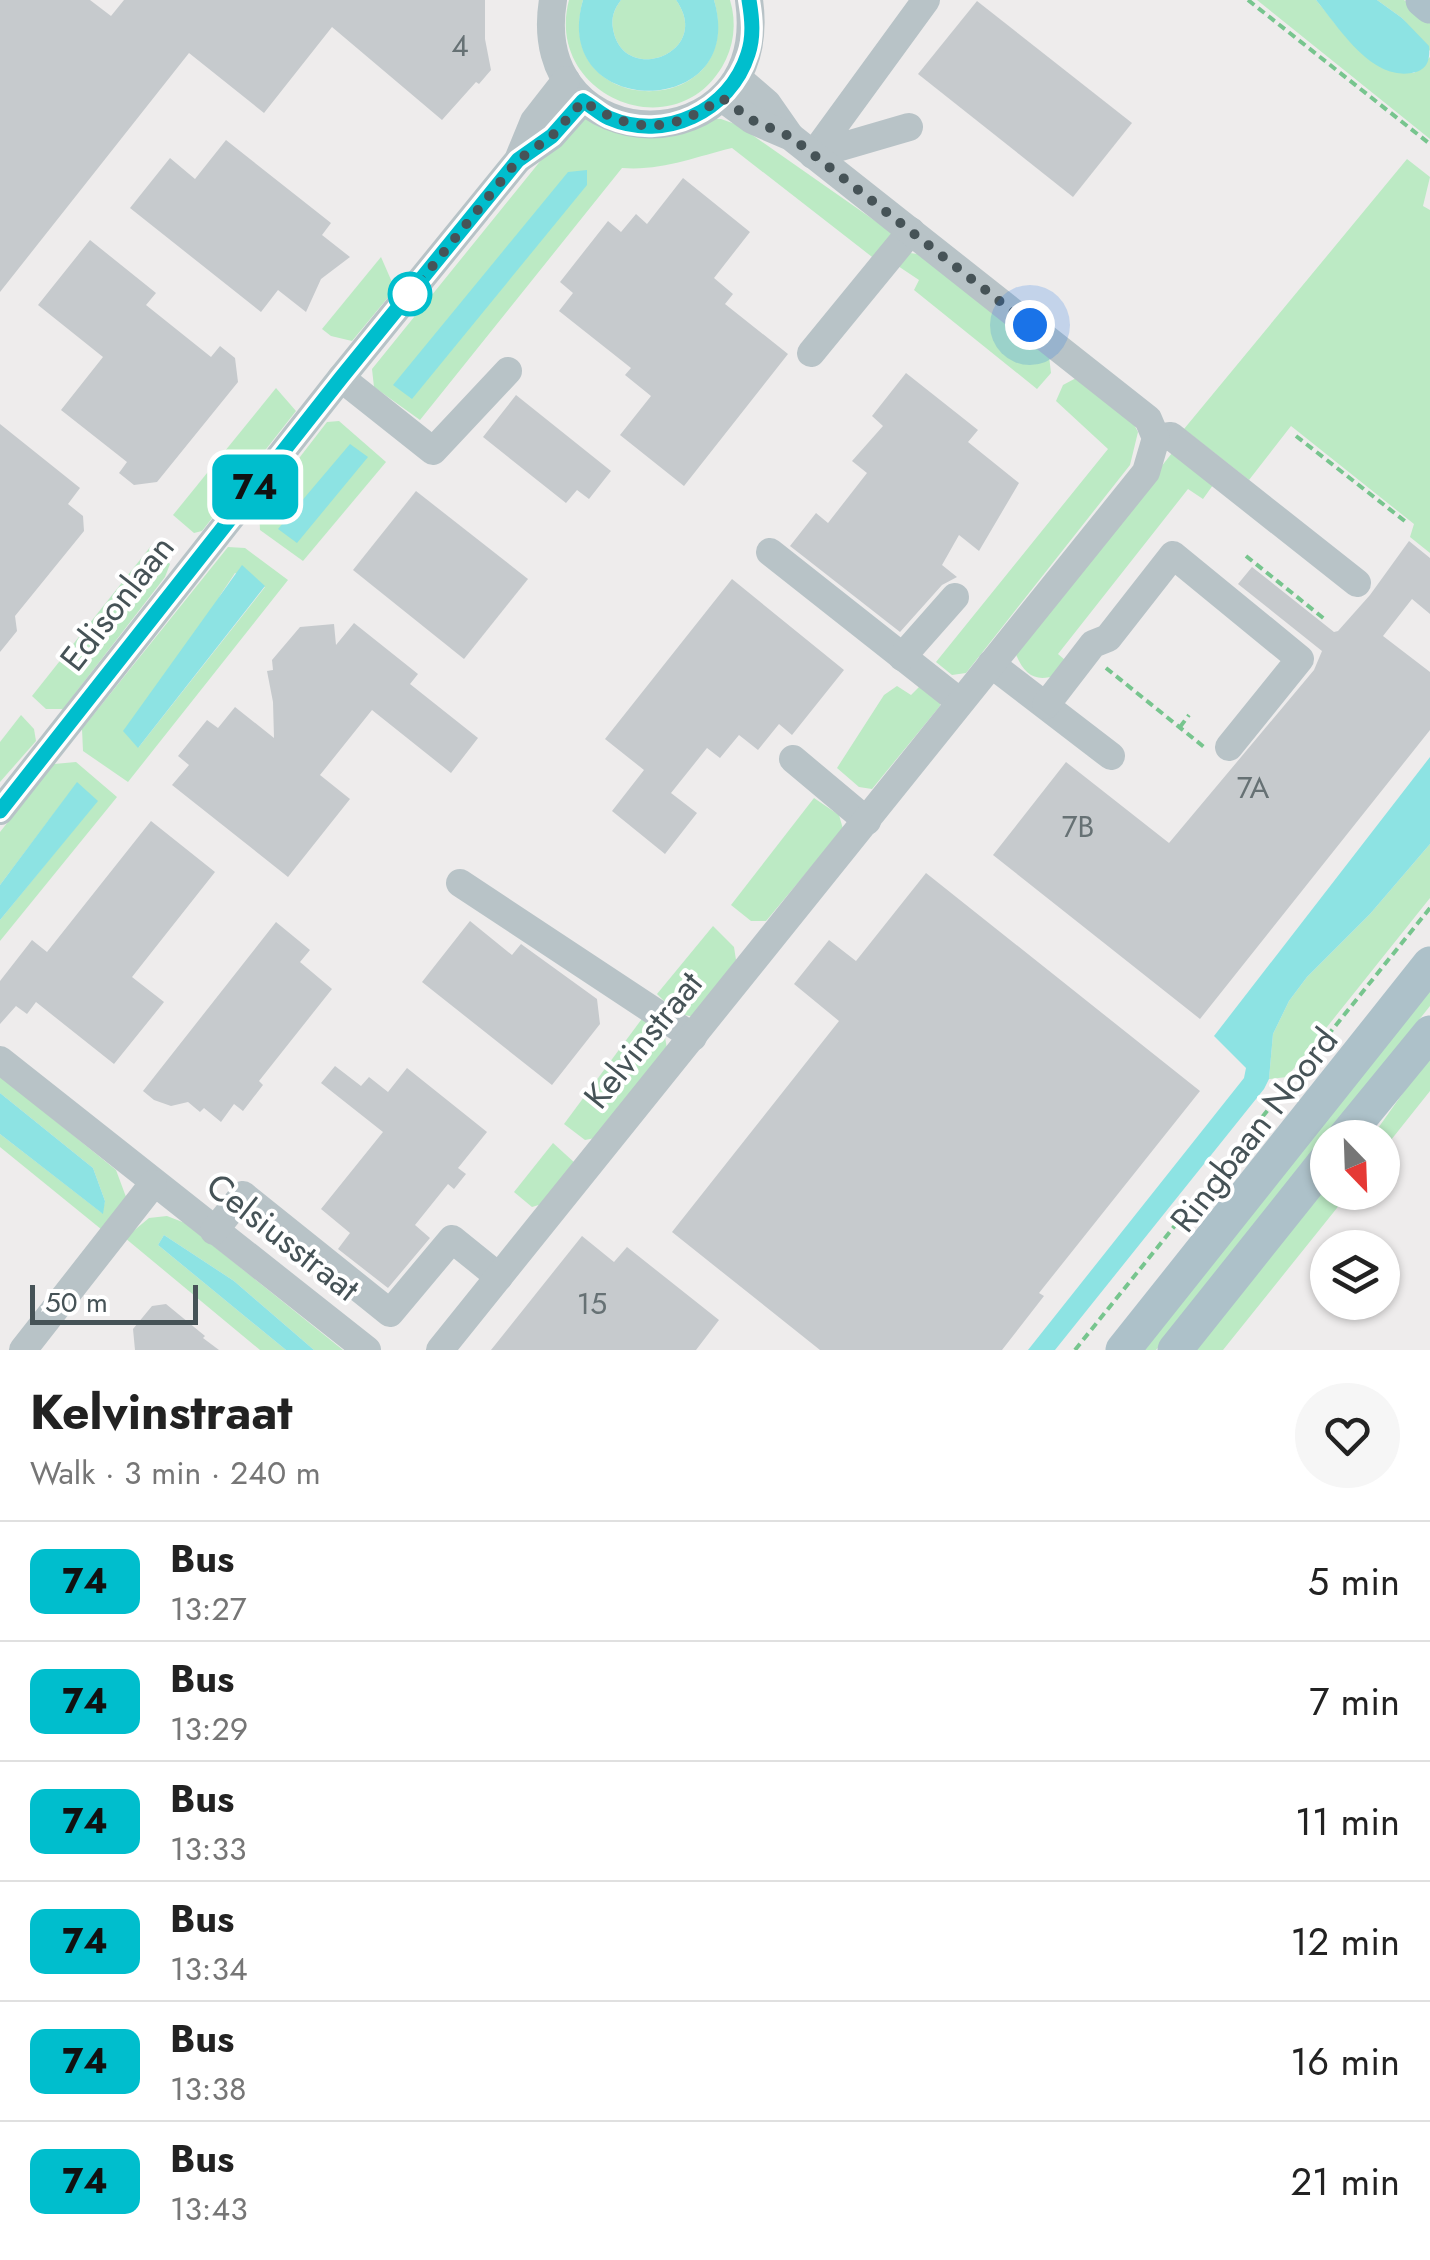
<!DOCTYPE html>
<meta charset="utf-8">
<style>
body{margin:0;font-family:Jost,sans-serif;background:#f6f6f6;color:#222;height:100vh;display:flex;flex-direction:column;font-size:38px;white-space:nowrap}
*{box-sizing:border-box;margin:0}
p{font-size:32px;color:#767676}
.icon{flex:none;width:55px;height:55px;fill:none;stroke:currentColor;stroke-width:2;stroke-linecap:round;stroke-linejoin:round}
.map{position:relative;height:1350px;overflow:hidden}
.panel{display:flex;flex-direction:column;background:#fff;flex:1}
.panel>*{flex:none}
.badge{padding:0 20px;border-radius:15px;font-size:35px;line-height:65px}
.needle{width:65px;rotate:157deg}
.tools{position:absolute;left:1310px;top:1120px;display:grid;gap:20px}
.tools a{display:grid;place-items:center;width:90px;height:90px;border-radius:50%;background:#fff;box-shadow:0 2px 8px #0004;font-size:50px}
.scale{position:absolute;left:30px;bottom:25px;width:168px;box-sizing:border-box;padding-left:10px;border:5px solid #465357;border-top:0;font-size:28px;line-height:35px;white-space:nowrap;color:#465357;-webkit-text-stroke:8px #fff;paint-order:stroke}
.you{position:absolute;width:50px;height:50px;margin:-25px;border:8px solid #fff;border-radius:50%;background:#1a73e8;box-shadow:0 0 0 15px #1a73e833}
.map>.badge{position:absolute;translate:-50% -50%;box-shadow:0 0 0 5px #fff}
.round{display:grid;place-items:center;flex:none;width:105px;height:105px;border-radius:52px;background:#f6f6f6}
.summary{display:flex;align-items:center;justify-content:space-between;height:170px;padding:0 30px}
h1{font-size:48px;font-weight:700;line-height:75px}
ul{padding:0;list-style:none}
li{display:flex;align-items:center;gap:30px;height:120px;padding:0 30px;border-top:2px solid #e0e0e0}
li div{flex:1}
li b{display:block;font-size:38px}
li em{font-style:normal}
li .badge{min-width:110px;font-weight:700;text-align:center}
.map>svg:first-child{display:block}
.green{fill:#bceac4;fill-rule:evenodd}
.water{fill:#8de3e3}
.building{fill:#c6cacd}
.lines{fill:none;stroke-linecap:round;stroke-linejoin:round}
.path{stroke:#77c58e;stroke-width:4;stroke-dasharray:8 5;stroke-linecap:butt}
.minor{stroke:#b8c3c7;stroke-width:28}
.major{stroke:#adc1c9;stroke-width:35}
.line-casing{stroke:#fff;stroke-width:22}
.line{stroke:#00becd;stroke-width:15}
.walk{stroke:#465357;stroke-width:10;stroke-dasharray:0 18}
.stop-dot{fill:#fff;stroke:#00becd;stroke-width:5}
.labels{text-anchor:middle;stroke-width:8;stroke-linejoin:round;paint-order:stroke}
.number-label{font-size:30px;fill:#667174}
.street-label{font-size:35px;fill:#465357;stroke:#fff}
</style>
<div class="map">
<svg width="1430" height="1350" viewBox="0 0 1430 1350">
<rect width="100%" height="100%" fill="#eeecec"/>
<g class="green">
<path d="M569 0H583C550 121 748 122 714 0H730C737 23 734 47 722 67 672 150 544 94 569 0Z"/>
<path d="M621 0H676C714 53 623 87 613 29 611 18 614 9 621 0Z"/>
<path d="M1257 0H1316C1343 32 1367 73 1414 73L1430 57V139Z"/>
<polygon points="1377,0 1404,0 1430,21 1430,51 1402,18"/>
<path d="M580 112 721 119 738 125 891 232 892 245 876 260 732 148C694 157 663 171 622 168L420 420 374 387 372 369Z"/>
<polygon points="1407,159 1430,177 1423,206 1430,210 1430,553 1410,537 1414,524 1291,426 1249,480 1184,429"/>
<polygon points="910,253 918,254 1049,356 1051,373 1037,389 914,290 919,280 898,266"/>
<polygon points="381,257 395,289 352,341 331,336 322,329"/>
<polygon points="1078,377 1131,419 1138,432 1130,465 966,673 952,675 936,662 1108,449 1056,401 1063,385"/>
<polygon points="276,388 296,411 202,531 194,533 173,515"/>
<polygon points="339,421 386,462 303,561 260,530 259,510 327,422"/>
<path d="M1172 453 1213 485 1203 499 1188 489 1058 654 1072 666C1047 683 1027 685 1015 652Z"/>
<polygon points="151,546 170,564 165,577 63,709 46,709 32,696"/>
<path d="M228 547 245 548 288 580 128 782 83 751 82 729ZM235 573 265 587 138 748 221 594Z"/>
<polygon points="925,681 941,690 940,706 872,789 859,787 837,768 884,695 897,686 911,695"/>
<polygon points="21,715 34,729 36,741 0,782 0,742"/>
<polygon points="76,762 117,797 0,941 0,920 97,801 77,783 0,885 0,832 54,764"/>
<polygon points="814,798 839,815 843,829 766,921 751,921 731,905"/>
<polygon points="1430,844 1430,898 1287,1077 1269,1079 1273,1034 1289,1001 1307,977 1370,914"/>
<polygon points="713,926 734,947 736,960 694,1017 676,1013 657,994"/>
<polygon points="1430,982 1430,1006 1156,1350 1137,1350"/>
<polygon points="644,1016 664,1031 667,1049 595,1138 585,1140 564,1124"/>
<polygon points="1430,1055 1430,1091 1383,1150 1382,1138 1371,1138"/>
<polygon points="0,1076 116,1170 129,1205 112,1238 0,1147 0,1134 102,1213 105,1201 93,1168 0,1093"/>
<polygon points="553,1143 576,1164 542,1204 532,1207 514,1192"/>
<polygon points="1327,1187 1328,1192 1349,1193 1223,1350 1189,1350"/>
<polygon points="167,1216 185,1223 343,1350 314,1350 234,1281 164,1235 158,1245 286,1350 260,1350 125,1238 149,1218"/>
</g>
<g class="water">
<path d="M583 0H621C614 9 611 18 613 29 623 87 714 53 676 0H714C750 121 548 121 583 0Z"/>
<path d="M1316 0H1377L1402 18 1429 46C1430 57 1429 68 1416 72 1372 84 1339 27 1316 0Z"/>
<polygon points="587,170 587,185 412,399 393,385 568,172"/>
<polygon points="350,444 368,457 297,543 278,529"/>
<polygon points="242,565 265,586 138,748 123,731"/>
<polygon points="1430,757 1430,844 1370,914 1307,977 1289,1001 1273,1034 1269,1079 1264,1089 1055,1350 1028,1350 1244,1078 1246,1068 1214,1036"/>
<polygon points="77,782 98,801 0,920 0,885"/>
<polygon points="0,1093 93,1168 105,1201 103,1214 0,1134"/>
<polygon points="164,1235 234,1281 314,1350 286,1350 158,1245"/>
</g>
<g class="building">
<polygon points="0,0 90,0 111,16 124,0 485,0 485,39 491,70 479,84 476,82 442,120 332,27 264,113 189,53 0,292"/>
<polygon points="977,1 1132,123 1073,197 918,74"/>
<polygon points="226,140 331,223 322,235 350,257 321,279 306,312 278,290 261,312 130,208 170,158 195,179"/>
<polygon points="683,178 750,232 714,278 733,294 725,304 788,354 684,486 620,435 651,396 625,375 631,368 559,311 573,293 560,282 608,221 621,232 636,214 647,224"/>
<polygon points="90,240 156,293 146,305 211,357 220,346 235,358 238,382 157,482 134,485 119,473 127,462 61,410 103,357 38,305"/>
<polygon points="906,373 978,430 968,442 1019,483 979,551 959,535 942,565 957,577 942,585 900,632 790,546 816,513 828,523 867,473 852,461 883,426 872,416"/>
<polygon points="516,395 611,471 589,499 577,490 566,503 483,437"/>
<polygon points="0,424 80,488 68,504 83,516 84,531 15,616 17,631 0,652"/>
<polygon points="416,491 528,579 464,659 353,570"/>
<polygon points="1409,541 1430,558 1430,614 1412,599 1383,636 1430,672 1430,730 1200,1019 993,855 1066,762 1169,843 1314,670 1322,651 1238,584 1252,567 1334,632 1338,631 1370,595"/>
<polygon points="732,579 844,670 792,735 779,724 758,750 739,735 720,758 707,748 671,793 697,813 665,854 612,811 644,770 605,739"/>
<polygon points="354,623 418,674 410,684 478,738 451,773 372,710 320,775 350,799 288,877 172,785 189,765 178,756 207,720 218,728 235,707 274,738 273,702 267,671 273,670 272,660 300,627 334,624 336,645"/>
<polygon points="151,821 215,872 132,977 164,1002 114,1064 36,1002 27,1014 16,1006 0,1024 0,981 32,940 47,952"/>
<polygon points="926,873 1200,1091 1039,1293 1044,1296 1002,1350 820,1350 672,1232 839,1021 794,984 829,940 856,961"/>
<polygon points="470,921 512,955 521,944 597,999 600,1024 552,1085 422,982"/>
<polygon points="276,922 310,950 300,962 332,989 259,1081 263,1085 243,1111 234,1104 221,1122 204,1108 200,1112 188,1102 171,1106 154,1100 143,1091"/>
<polygon points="335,1066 361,1086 369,1077 388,1092 407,1068 487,1132 458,1168 466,1174 454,1189 448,1184 415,1225 430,1238 388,1288 338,1249 350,1233 321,1209 383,1132 321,1083"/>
<polygon points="582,1236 614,1262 627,1247 719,1320 696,1350 491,1350"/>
<polygon points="166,1304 205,1336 203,1338 219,1350 135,1350 133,1329 152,1306"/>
</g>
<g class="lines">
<g class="path">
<polyline points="1248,0 1430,144"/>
<polyline points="1296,436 1406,522"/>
<polyline points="1246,556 1327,621"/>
<polyline points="1106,668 1204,747"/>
<polyline points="1180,727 1189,715"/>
<polyline points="1075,1350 1430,908"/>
</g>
<g class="minor">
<path d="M553 0C526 164 773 168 749 0"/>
<polyline points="738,78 767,103 790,136"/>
<polyline points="909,127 813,155 926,0"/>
<polyline points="519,159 552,136 583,101"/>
<polyline points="811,353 911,231"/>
<polyline points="341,378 433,451 508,371"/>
<polyline points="1156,438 1171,436 1357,583"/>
<polyline points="770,552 960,702"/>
<polyline points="902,657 955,597"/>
<polyline points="991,664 1111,756"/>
<polyline points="1046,705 1093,644 1108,638 1173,555 1300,659 1229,747"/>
<polyline points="793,759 867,821"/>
<polyline points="0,811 341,378 518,160 534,121 566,80"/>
<polyline points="460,883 693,1037"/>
<polyline points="0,1060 367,1350"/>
<polyline points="214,1231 243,1195 390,1313 452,1239 499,1277"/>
<polyline points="23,1350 153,1184"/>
<polyline points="440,1350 1146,472 1156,438 1148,419 791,137 752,120 722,98"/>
</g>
<g class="major">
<polyline points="1423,0 1430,6"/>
<polyline points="1344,1138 1430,1033"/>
<polyline points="1123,1350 1430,964"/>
<polyline points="1175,1350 1328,1158"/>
</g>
</g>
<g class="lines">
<g class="line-casing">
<path id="line" d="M0 811 341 378 518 160 552 136 583 101C592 106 600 114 609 118 665 142 730 111 748 54 754 36 752 18 749 0"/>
</g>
<use href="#line" class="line"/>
<path class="walk" d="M410 294 518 160 552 136 583 101C634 135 672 133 722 98L752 120 791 137 1030 325"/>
</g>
<circle class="stop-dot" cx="410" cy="294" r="20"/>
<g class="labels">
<g class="number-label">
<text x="460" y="56">4</text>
<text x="1253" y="798">7A</text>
<text x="1078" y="837">7B</text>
<text x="592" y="1314">15</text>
</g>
<g class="street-label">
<text transform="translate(117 603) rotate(-52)" y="12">Edisonlaan</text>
<text transform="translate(643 1040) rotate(-51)" y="12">Kelvinstraat</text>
<text transform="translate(1254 1130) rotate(-52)" y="12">Ringbaan Noord</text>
<text transform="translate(283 1237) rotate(38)" y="12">Celsiusstraat</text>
</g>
</g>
</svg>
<div class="tools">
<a><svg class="needle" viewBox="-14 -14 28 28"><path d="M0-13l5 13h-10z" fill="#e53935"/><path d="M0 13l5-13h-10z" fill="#767676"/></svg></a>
<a><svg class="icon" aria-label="layers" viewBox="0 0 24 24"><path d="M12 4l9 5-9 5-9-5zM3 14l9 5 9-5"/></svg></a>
</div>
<div class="scale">50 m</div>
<div class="you" style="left:1030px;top:325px"></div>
<b class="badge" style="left:255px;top:487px;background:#00becd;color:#111">74</b>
</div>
<section class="panel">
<div class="summary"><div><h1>Kelvinstraat</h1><p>Walk · 3 min · 240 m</p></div><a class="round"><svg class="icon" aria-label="heart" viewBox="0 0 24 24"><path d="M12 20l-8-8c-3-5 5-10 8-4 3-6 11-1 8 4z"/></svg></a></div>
<ul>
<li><span class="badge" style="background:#00becd;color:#111">74</span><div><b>Bus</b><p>13:27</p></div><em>5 min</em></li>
<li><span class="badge" style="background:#00becd;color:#111">74</span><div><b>Bus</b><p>13:29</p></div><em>7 min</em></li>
<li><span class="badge" style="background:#00becd;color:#111">74</span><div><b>Bus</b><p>13:33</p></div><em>11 min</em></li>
<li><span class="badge" style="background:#00becd;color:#111">74</span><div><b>Bus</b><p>13:34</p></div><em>12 min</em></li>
<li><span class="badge" style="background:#00becd;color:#111">74</span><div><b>Bus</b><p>13:38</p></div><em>16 min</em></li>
<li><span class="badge" style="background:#00becd;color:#111">74</span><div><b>Bus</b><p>13:43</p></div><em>21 min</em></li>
</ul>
</section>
